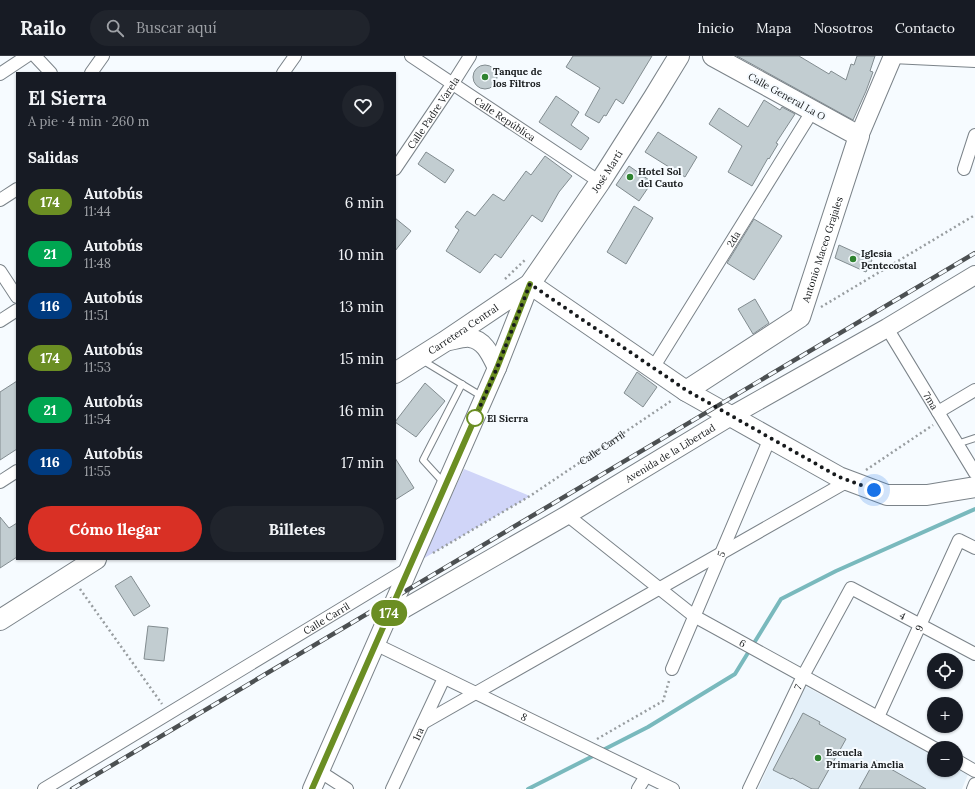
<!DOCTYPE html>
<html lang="es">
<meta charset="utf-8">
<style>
body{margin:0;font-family:Lora,serif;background:#20242c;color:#f1f3f6;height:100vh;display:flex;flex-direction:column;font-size:15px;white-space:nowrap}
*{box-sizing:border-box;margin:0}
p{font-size:13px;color:#9ea1a6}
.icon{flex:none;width:22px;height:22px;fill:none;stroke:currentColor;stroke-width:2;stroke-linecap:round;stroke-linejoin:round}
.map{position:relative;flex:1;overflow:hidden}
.side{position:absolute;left:16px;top:16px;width:380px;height:488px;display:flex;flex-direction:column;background:#171b24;border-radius:0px;box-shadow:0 1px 3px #0004}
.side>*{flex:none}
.badge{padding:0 8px;border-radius:13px;font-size:14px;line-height:26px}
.controls{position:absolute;left:927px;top:597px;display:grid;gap:8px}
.controls a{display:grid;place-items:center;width:36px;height:36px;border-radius:50%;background:#171b24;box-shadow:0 1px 3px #0004;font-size:20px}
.you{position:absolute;width:20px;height:20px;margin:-10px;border:3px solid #fff;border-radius:50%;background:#1a73e8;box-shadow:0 0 0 6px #1a73e833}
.map>.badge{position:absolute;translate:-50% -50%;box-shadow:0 0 0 2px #fff}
h2{padding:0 12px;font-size:15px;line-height:36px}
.round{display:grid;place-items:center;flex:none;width:42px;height:42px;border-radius:21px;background:#20242c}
.overview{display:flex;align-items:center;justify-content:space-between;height:68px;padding:0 12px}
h1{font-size:19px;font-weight:800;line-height:30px}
.action{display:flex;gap:8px;margin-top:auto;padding:8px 12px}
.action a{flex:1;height:46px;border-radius:24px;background:#d93025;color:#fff;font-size:16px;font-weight:800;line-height:46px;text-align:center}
.action a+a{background:#20242c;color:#f1f3f6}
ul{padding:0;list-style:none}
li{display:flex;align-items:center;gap:12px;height:52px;padding:0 12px}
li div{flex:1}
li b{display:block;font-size:15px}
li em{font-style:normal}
li .badge{min-width:44px;font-weight:700;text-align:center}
header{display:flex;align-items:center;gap:24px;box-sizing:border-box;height:56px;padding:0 20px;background:#171b24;border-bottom:1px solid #363941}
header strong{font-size:19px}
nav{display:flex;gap:22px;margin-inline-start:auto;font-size:14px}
.search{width:280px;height:36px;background:#20242c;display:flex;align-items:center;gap:10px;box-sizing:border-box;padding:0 14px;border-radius:22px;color:#9ea1a6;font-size:15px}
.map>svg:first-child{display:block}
.built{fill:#e4f0f9}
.green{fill:#d0d5f8}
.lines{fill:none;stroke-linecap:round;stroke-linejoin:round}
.stream{stroke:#79b9bd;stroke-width:4}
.building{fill:#c2cdd1;stroke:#828c90}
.lane-casing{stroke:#7b8389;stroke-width:8}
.street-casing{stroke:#7b8389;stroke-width:14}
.secondary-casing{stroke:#7b8389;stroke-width:20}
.primary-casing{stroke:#7b8389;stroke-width:22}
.path{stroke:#989da0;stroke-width:2.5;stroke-dasharray:2 3;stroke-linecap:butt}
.lane{stroke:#fff;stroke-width:6}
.street{stroke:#fff;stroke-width:12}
.secondary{stroke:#fff;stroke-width:18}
.primary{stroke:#fff;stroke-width:20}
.rail-casing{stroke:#4c5052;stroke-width:4.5}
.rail{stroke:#f6fbff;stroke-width:3;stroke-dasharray:9;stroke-linecap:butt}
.line-casing{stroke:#fff;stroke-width:9}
.line{stroke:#6b8e23;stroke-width:6}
.walk{stroke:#171a1c;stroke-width:4;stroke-dasharray:0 7.2}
.poi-dot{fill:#2f8330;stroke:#f6fbff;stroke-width:1.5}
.stop-dot{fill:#fff;stroke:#6b8e23;stroke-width:2}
.labels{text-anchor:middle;stroke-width:4;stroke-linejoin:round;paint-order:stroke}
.poi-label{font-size:10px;font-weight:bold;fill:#171a1c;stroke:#f6fbff;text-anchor:start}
.street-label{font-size:10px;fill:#171a1c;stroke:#f6fbff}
.stop-label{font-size:10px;font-weight:bold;fill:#171a1c;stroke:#f6fbff;text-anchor:start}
</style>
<header>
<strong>Railo</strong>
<div class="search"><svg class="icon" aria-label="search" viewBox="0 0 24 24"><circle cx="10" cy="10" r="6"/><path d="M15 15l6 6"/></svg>Buscar aquí</div>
<nav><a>Inicio</a><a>Mapa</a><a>Nosotros</a><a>Contacto</a></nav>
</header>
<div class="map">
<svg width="975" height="733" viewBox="0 0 975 733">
<rect width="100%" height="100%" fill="#f6fbff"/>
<polygon class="built" points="805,630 934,700 934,714 956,714 956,711 968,718 962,733 758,733"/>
<polygon class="green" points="464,413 530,440 421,504"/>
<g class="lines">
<g class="stream">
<polyline points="601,695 648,671 735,618 781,543 836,515 975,453"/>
<polyline points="528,733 595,699"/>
</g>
</g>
<g class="building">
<polygon points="573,0 652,0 623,48 616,43 606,60 604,59 599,67 585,59 600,32 566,11"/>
<polygon points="737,0 799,0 829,18 831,15 846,24 851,8 854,9 857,0 875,0 870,15 873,16 866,35 853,64"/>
<circle cx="485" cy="21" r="12"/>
<polygon points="556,40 579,56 571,69 589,82 581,94 539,66"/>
<polygon points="764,44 780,54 782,51 795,58 776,87 778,88 769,103 768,102 752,130 728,116 742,90 709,68 719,52 748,71"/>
<polygon points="658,76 697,101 685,121 645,96"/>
<polygon points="426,96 454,114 445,127 418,108"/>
<polygon points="545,100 572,120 559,136 542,166 532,159 501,202 495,198 480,217 446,195 459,174 455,171 467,155 475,160 493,138 504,145 526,115 531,119"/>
<polygon points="629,110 652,126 639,145 616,129"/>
<polygon points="634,150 653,162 626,208 607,196"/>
<polygon points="395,162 411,175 395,195"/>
<polygon points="754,163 782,180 754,224 727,207"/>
<polygon points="839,189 872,204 866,216 835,202"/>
<polygon points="755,243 769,267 753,278 738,253"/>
<polygon points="637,316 657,331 643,351 624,337"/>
<polygon points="17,325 17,393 0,404 0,336"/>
<polygon points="425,327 445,345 416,381 395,366"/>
<polygon points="395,402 414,432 395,444"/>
<polygon points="0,461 9,472 17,467 17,501 0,512"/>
<polygon points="131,520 150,550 134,560 115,530"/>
<polygon points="148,570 168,572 164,605 144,603"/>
<polygon points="803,657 820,666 819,668 846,683 818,733 812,733 792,722 791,723 773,714"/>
<polygon points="875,704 926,733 859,733"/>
</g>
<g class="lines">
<g class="lane-casing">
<g id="lane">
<polyline points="422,304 483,341"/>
<polyline points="957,388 975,382"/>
<polyline points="444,427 423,404 462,328"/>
</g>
</g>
<g class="street-casing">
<g id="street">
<polyline points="35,0 51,17"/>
<path id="s2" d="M411 0 600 126"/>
<polyline points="892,1 975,5"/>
<polyline points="91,17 103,0"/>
<polyline points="283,17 295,0"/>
<polyline points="0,18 27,0"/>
<path id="s3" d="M395 113 453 27 470 0"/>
<polyline points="964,113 975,79"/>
<polyline points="0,144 17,133"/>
<polyline points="0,215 17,241"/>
<polyline points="0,265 17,254"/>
<path id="s4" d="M887 272 975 417"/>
<path id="s5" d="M653 312 813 54"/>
<polyline points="938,356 975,334"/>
<polyline points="0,426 17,415"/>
<path id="s6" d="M567 459 694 560 934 692"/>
<path id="s7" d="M375 588 673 733"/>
<path id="s8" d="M672 613 770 382"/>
<path id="s9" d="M878 661 959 484 975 492"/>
<polyline points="423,667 848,425"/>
<polyline points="956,704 975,715"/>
<polyline points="319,715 347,733"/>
<path id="s10" d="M44 733 409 512"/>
<path id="s11" d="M392 733 444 622"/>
<polyline points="638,733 646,720"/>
<path id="s12" d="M749 733 803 620 851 532 975 598"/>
<polyline points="973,733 975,728"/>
</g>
</g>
<g class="secondary-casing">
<g id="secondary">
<polyline points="859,80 893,0"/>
<path d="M444 286C452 285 463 281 470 282 485 284 491 300 497 312"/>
<path id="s13" d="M386 563 567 459 731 360 887 272 975 219"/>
<polyline points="312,733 497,312 530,228"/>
</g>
</g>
<g class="primary-casing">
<g id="primary">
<polyline points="530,228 686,335 839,421 887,439 927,439 975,431"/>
<path id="s14" d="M395 317 444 286 530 228 600 126 654 41 679 0"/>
<path id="s15" d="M686 335 800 261 859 80 713 0"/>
<polyline points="0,564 96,503"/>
</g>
</g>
<g class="path">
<polyline points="505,223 526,203"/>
<polyline points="821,251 975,159"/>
<polyline points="866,414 933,369"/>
<path id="s1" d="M433 497 530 440 671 345"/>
<polyline points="80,533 162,648"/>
<polyline points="597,683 663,645 669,625"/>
</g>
<use href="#lane" class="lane"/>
<use href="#street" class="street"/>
<use href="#secondary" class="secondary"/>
<use href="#primary" class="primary"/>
<g class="rail-casing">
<polyline id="rail" points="72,733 975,197"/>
</g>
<use href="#rail" class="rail"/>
</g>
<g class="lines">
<g class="line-casing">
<polyline id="line" points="312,733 497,312 530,228"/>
</g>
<use href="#line" class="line"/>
<polyline class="walk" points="475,362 497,312 530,228 686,334 839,421 874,434"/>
</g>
<g class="poi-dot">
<circle cx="485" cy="21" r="4"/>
<circle cx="630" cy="121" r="4"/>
<circle cx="853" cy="203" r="4"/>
<circle cx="818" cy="702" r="4"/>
</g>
<circle class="stop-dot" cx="475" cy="362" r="8"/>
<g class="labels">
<g class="poi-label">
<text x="493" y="19">Tanque de<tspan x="493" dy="12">los Filtros</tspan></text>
<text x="638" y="119">Hotel Sol<tspan x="638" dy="12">del Cauto</tspan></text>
<text x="861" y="201">Iglesia<tspan x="861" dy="12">Pentecostal</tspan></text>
<text x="826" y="700">Escuela<tspan x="826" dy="12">Primaria Amelia</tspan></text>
</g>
<g class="street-label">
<text transform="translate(787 40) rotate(29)" y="4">Calle General La O</text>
<text dy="4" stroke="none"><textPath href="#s3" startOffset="68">Calle Padre Varela</textPath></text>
<text dy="4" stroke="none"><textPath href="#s2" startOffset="113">Calle República</textPath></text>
<text dy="4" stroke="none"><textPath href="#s14" startOffset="298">José Martí</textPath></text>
<text dy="4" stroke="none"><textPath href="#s5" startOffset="152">2da</textPath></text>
<text dy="4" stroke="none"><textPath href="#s15" startOffset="207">Antonio Maceo Grajales</textPath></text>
<text dy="4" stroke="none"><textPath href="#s14" startOffset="81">Carretera Central</textPath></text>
<text dy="4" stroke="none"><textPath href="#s4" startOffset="85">7ma</textPath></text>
<text dy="4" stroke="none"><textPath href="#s1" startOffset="199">Calle Carril</textPath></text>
<text dy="4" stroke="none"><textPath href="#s13" startOffset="329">Avenida de la Libertad</textPath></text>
<text dy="4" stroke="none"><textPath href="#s8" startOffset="125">5</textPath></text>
<text dy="4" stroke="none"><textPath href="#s12" startOffset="284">4</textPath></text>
<text dy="4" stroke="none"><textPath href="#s10" startOffset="330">Calle Carril</textPath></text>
<text dy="4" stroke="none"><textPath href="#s9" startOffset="98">9</textPath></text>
<text dy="4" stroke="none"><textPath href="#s6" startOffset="218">6</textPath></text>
<text dy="4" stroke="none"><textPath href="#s12" startOffset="113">7</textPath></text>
<text dy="4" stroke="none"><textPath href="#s7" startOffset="166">8</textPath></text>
<text dy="4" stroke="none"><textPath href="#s11" startOffset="61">1ra</textPath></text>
</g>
<g class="stop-label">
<text x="487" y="366">El Sierra</text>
</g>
</g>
</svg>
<div class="controls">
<a><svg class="icon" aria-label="locate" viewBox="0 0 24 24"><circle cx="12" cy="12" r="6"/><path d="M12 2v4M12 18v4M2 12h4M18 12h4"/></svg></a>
<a>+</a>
<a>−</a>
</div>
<div class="you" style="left:874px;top:434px"></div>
<b class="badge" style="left:389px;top:557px;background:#6b8e23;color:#fff">174</b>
<section class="side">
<div class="overview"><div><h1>El Sierra</h1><p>A pie · 4 min · 260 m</p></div><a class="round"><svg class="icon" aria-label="heart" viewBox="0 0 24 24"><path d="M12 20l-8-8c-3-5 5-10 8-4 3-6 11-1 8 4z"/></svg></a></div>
<h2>Salidas</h2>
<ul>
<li><span class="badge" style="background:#6b8e23;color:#fff">174</span><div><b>Autobús</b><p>11:44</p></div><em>6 min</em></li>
<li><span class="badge" style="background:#00a651;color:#fff">21</span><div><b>Autobús</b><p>11:48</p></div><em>10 min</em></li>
<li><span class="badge" style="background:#003b80;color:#fff">116</span><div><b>Autobús</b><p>11:51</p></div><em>13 min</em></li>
<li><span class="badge" style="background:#6b8e23;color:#fff">174</span><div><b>Autobús</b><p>11:53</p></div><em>15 min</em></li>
<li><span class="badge" style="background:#00a651;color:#fff">21</span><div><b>Autobús</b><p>11:54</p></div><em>16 min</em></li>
<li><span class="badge" style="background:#003b80;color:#fff">116</span><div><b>Autobús</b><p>11:55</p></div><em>17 min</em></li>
</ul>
<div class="action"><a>Cómo llegar</a><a>Billetes</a></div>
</section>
</div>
